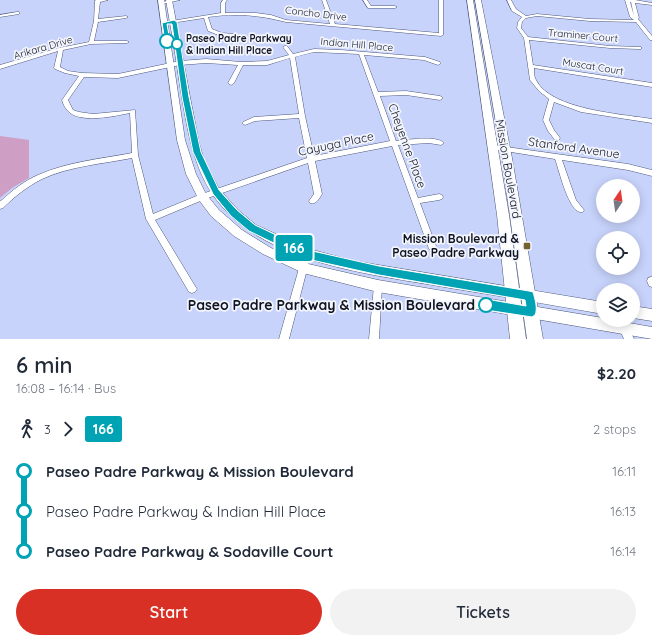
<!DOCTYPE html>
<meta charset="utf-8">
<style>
body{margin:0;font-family:Quicksand,sans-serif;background:#f2f2f3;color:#1f2937;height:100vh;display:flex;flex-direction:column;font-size:15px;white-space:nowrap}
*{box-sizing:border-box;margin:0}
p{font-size:13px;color:#747a83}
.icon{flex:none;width:22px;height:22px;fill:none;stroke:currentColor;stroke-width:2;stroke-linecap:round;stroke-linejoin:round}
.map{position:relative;height:339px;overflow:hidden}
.panel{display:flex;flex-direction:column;background:#fff;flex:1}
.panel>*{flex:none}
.badge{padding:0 8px;border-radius:3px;font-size:14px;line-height:26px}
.needle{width:26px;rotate:13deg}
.fabs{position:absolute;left:596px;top:179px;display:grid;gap:8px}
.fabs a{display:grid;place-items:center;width:44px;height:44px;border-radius:50%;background:#fff;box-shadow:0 2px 10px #0003;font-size:20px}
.map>.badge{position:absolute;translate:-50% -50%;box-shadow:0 0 0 2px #fff}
.legs{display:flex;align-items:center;gap:6px;height:44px;padding:0 16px;font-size:13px}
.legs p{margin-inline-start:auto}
.head{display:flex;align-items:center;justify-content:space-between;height:68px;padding:0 16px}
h1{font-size:22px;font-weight:600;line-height:30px}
.cta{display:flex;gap:8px;margin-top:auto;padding:8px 16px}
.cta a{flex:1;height:46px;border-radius:24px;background:#d93025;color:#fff;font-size:16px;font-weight:600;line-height:46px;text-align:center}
.cta a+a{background:#f2f2f3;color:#1f2937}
ul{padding:0 16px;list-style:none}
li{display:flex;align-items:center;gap:14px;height:40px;font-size:15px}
li i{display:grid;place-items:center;width:6px;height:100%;margin:0 5px;background:currentColor}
li i::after{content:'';width:10px;height:10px;margin:-5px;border:3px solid;border-radius:50%;background:#fff}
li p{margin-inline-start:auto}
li:first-child i{background:linear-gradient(#0000 50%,currentColor 0)}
li:last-child i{background:linear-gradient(currentColor 50%,#0000 0)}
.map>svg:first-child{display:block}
.green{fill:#ce9ec5}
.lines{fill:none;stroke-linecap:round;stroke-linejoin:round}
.minor-casing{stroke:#4e587a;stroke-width:1}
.secondary-casing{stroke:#4e587a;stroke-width:1}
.primary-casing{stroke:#4e587a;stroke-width:1}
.minor{fill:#fff;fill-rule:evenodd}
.secondary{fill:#fff;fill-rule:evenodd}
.primary{fill:#fff;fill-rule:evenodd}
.line-1{fill:#00a3b4;stroke:#fff}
.stop-1-dot{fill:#fff;stroke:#00a3b4;stroke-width:2}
.poi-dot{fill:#71622f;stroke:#f3f5fd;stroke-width:1.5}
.labels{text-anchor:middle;stroke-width:3.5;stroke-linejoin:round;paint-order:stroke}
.far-street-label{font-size:10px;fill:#101422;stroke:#f3f5fd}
.far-stop-label{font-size:10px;font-weight:bold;fill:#101422;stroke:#f3f5fd;text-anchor:start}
.street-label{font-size:12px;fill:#101422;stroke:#f3f5fd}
.poi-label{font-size:12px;font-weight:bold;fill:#101422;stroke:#f3f5fd;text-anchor:end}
.near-stop-label{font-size:14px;font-weight:bold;fill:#101422;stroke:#f3f5fd;text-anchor:end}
</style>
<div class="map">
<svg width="652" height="339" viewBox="0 0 652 339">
<rect width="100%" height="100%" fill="#c7d3fb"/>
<polygon class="green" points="0,136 29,140 29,178 12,188 0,198"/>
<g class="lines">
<g class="minor-casing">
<g id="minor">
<path d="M96 0H108L100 2 98 19 126 16 128 17 126 18 98 22 94 41H127L129 42 127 43 91 44 63 50 60 67 68 71 82 73 118 74 180 61 206 59 241 62 267 61 289 55 283 47 285 46H287L293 54 314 49 341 50 425 57 440 62 441 63 438 65 424 60 364 55 378 92 406 91 440 96 443 98 440 100 406 95 380 96 396 141C408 140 436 135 444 143L441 145 429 143 398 145 418 198 439 194 442 195 443 197 442 199 439 200 420 203 436 246 435 249 432 250 429 249 428 246 392 146 315 161 322 194C319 199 316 205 310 203L309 201 314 194 308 163 205 199 155 220 195 286 197 289 195 292 192 293 189 292 146 219 132 158C102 164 70 166 42 179 28 186 14 197 3 208L0 209V201L2 200C13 190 24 181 38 175 67 162 100 159 132 153L130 113C115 116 80 124 68 111 65 108 63 104 62 100L79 76 65 73 55 69 54 68 58 51 0 69V65L59 48 89 42 94 21 95 1ZM314 52 359 54 390 141 314 156 305 116 295 57ZM290 58 299 114 254 117 243 122 242 123 245 125 255 121 299 118 307 158 199 195 153 214 138 155 135 110 93 114 79 112 73 110 68 100 84 77 118 78 180 65 206 63 238 65 228 83 231 85 234 83 243 65H267Z"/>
<polygon points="171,0 180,0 161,4 159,3"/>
<path d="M223 0H227L225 3V13H256L271 15 286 20 330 24 322 0H326L335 24 439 33V0H443V35L441 36 286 22C258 15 237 13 208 17L212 29 222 33 234 34V35C227 39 216 34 208 31L204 18 165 24 163 23 165 22 221 13V3Z"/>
<polygon points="363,0 367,0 371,6 395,6 397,7 395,8 368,8"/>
<path d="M507 0H511L516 9 526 16 537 14 590 19 634 20 630 17 625 0H635L652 3V5L635 3 639 18 638 19 652 36V40H650L636 22 590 21 537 16 526 18 522 22 521 28 528 37 610 46 641 47V49H639L610 48 529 40 533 65 652 83V87L534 68C534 72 534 77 536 80 551 110 622 114 652 119V123L581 112 554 102 549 120 554 130 560 138 559 140H555L548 131 543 120 549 99 539 91 530 80 524 38 517 28 518 22 522 17 512 11ZM630 2H631L634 16Z"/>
<polygon points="17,12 19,12 19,14 0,17 0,15"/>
<path d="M490 145H492L628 164 652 170V176L628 170 562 160 576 200 584 210 583 212C569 216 559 169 555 159L492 149H490L489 147Z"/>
<polygon points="307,250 310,251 311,254 289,339 279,339 303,254 304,251"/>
<polygon points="651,277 652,277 652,287 649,286 647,281 648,278"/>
<polygon points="378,282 381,283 382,286 379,339 369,339 374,286 375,283"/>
<polygon points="624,323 627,325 634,339 624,339 619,328 621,325"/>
</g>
</g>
<g class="secondary-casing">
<g id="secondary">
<polygon points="158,0 164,0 185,140 196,174 206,194 219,210 242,230 271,248 304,263 378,280 603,318 603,320 612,320 652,327 652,339 378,292 303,273 263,254 234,236 211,216 199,200 186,174 177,140"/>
<path d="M166 0H172L190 97 199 143 204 160 219 189 238 210 256 225 309 249 354 261 603 302V314C552 305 501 296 450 288 372 274 262 265 213 195 192 165 186 121 180 86 176 57 171 29 166 0Z"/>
<polygon points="633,306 652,309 652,321 633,318"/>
</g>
</g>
<g class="primary-casing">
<g id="primary">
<polygon points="467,0 473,0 509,215 526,339 510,339 497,215"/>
<polygon points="475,0 481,0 512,158 543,339 527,339 502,158"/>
</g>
</g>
<use href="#minor" class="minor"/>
<use href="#secondary" class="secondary"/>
<use href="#primary" class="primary"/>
</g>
<path class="line-1" d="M174 20 177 22 189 97 201 152 219 190 237 210 255 225 308 250 379 266 529 291 533 292C535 299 538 309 535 315L532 317 486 310 483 308 481 305 483 301 486 299 526 306 525 300 379 275 307 259 249 231 231 216 213 194 193 152 182 97 172 24H167L170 41 167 43 165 41 162 23Z"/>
<g class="stop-1-dot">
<circle cx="167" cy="41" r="7"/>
<circle cx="177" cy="44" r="5"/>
<circle cx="486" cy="305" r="7"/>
</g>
<rect class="poi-dot" x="523" y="242" width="8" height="8" rx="2"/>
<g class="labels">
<g class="far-street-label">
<text transform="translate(316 13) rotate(7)" y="4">Concho Drive</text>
<text transform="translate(583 35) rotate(5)" y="4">Traminer Court</text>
<text transform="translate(357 44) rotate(5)" y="4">Indian Hill Place</text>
<text transform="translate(43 47) rotate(-16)" y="4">Arikara Drive</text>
<text transform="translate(593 66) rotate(9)" y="4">Muscat Court</text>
</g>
<g class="far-stop-label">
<text x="186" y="42">Paseo Padre Parkway<tspan x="186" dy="12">&amp; Indian Hill Place</tspan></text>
</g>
<g class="street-label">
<text transform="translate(336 144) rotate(-12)" y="4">Cayuga Place</text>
<text transform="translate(407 146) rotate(70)" y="4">Cheyenne Place</text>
<text transform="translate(574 148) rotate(8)" y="4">Stanford Avenue</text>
<text transform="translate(508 169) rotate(80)" y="4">Mission Boulevard</text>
</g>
<g class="poi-label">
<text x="519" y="243">Mission Boulevard &amp;<tspan x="519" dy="14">Paseo Padre Parkway</tspan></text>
</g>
<g class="near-stop-label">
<text x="475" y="310">Paseo Padre Parkway &amp; Mission Boulevard</text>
</g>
</g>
</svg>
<div class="fabs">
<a><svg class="needle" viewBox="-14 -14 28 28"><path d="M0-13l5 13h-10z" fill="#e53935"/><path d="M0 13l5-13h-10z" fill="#747a83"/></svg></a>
<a><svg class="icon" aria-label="locate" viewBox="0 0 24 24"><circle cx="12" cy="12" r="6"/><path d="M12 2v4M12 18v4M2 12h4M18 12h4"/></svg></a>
<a><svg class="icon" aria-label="layers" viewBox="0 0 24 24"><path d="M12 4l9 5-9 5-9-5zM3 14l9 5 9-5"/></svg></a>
</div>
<b class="badge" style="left:294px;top:248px;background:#00a3b4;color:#fff">166</b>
</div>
<section class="panel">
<div class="head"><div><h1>6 min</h1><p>16:08 – 16:14 · Bus</p></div><b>$2.20</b></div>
<div class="legs"><svg class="icon" aria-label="walk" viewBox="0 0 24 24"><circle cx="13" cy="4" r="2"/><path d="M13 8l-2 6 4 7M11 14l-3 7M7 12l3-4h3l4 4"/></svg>3<svg class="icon" aria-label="forward" viewBox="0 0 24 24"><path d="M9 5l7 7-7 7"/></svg><b class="badge" style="background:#00a3b4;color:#fff">166</b><p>2 stops</p></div>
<ul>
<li><i style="color:#00a3b4"></i><b>Paseo Padre Parkway &amp; Mission Boulevard</b><p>16:11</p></li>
<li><i style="color:#00a3b4"></i><span>Paseo Padre Parkway &amp; Indian Hill Place</span><p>16:13</p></li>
<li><i style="color:#00a3b4"></i><b>Paseo Padre Parkway &amp; Sodaville Court</b><p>16:14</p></li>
</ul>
<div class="cta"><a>Start</a><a>Tickets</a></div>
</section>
